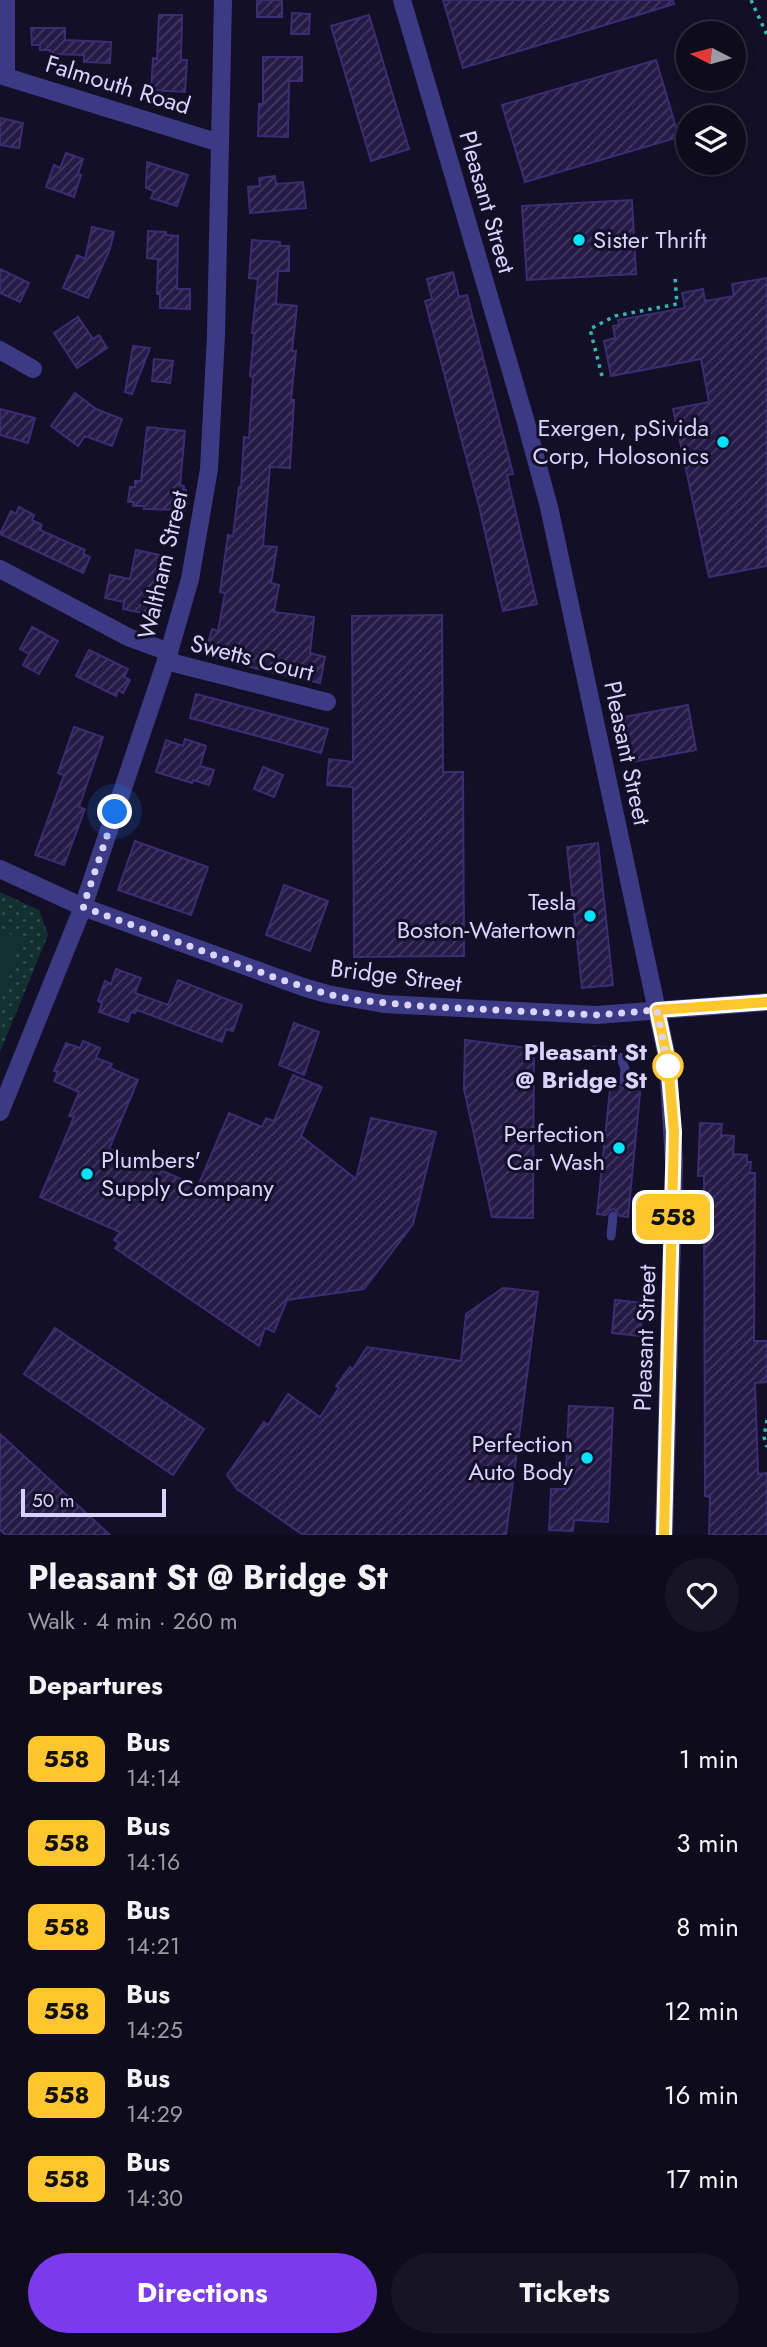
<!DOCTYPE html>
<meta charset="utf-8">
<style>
body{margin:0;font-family:Jost,sans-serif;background:#171425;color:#f1f3f6;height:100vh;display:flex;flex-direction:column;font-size:26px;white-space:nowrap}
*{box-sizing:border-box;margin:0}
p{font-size:23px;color:#9b9ba3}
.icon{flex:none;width:38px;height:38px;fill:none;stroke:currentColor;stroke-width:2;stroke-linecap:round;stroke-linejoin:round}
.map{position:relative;height:1535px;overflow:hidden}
.panel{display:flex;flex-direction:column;background:#0e0b1c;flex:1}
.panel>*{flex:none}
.badge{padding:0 14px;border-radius:10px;font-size:24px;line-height:46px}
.needle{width:46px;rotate:276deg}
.buttons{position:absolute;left:676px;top:21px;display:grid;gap:14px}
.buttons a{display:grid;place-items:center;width:70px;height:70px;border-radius:50%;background:#0e0b1c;box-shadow:0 4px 10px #0003,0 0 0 2px #2e2b3b;font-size:35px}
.scale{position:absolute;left:21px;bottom:18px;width:145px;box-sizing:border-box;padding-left:7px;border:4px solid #d9d4ff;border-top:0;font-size:19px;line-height:24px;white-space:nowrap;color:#d9d4ff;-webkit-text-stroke:5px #130f26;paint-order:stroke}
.you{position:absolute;width:35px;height:35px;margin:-18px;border:5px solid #fff;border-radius:50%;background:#1a73e8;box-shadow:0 0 0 10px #1a73e833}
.map>.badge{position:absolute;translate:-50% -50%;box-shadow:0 0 0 4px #fff}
h2{padding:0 28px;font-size:26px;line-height:63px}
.round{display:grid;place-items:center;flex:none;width:74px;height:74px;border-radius:37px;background:#171425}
.summary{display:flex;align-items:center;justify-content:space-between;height:119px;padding:0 28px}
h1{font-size:33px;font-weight:700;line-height:52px}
.button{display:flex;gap:14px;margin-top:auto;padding:14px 28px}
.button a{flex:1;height:80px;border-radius:42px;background:#7c3aed;color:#fff;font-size:28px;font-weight:700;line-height:80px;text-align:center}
.button a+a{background:#171425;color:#f1f3f6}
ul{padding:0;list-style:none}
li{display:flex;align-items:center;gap:21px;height:84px;padding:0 28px}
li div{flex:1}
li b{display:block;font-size:26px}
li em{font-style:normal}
li .badge{min-width:77px;font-weight:700;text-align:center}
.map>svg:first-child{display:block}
.green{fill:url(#green-dots)}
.pitch{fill:#12302f}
.building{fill:url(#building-hatch);stroke:#3b2d73;stroke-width:2}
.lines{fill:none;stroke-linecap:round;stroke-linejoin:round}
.path{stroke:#2fb8b0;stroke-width:3.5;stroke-dasharray:3.5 5;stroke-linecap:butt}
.service{stroke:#3d3a85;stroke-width:9}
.minor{stroke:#3d3a85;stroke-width:18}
.tertiary{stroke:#3d3a85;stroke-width:18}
.line-casing{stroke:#fff;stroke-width:16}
.line{stroke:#ffc72c;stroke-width:10}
.walk{stroke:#d9d4ff;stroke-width:7;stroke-dasharray:0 12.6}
.poi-dot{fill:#00e5ff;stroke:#130f26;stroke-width:2.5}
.stop-dot{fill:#fff;stroke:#ffc72c;stroke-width:3.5}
.labels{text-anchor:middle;stroke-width:6;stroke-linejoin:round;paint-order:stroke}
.street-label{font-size:24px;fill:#d9d4ff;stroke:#130f26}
.poi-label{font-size:24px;fill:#d9d4ff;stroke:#130f26;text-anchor:end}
.stop-label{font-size:24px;font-weight:bold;fill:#d9d4ff;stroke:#130f26;text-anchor:end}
</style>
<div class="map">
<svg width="767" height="1535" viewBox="0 0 767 1535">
<defs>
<pattern id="green-dots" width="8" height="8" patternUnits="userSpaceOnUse" patternTransform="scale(1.75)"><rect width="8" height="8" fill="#12302f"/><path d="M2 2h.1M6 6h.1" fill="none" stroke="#344d4e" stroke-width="1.8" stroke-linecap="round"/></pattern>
<pattern id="building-hatch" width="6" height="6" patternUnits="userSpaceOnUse" patternTransform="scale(1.75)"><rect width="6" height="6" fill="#241b47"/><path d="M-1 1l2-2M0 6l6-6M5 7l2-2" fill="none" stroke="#433b63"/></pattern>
</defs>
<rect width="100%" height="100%" fill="#130f26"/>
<polygon class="green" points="0,892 39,910 48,935 0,1052"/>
<polygon class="pitch" points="0,931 22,938 0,1005"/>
<g class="building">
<rect x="257" y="0" width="25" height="17"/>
<polygon points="443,0 673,0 674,4 463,68"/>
<polygon points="292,13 310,14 309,34 291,34"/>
<polygon points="159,15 182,15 181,60 187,60 185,92 151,90 153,58 157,59"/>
<polygon points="369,15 409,149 371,161 331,26"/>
<polygon points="31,28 65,28 65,40 111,42 110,63 84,62 84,55 50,54 50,50 40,50 40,45 32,45"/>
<polygon points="263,57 302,57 302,81 289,81 288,137 258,136 259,104 263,104"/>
<polygon points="656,60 679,137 525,182 502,105"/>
<polygon points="0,118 23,123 19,148 0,145"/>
<polygon points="66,153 83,159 78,174 81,175 74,197 46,187 54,165 60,168"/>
<polygon points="147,162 188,175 177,206 151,198 154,191 146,188"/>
<polygon points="275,176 276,184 303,182 306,208 250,213 248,187 260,186 259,178"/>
<polygon points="632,200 636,274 527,280 522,206"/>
<polygon points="92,227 114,232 110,249 88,298 63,288 77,255 85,259"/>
<polygon points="148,231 166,232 166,235 178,236 177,289 190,289 190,309 160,308 160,294 157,294 158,259 147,258"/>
<polygon points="252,240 280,242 280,246 289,246 289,271 278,271 276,304 297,306 292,351 296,351 291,400 294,400 290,468 270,467 263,546 277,547 271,583 279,585 274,612 314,617 310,653 325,657 320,683 258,669 205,654 212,629 218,631 225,593 220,592 228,535 233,536 239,487 241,488 244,437 249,438 253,377 250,376 254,333 252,333 258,279 249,278"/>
<polygon points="0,269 29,283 20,302 0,293"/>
<polygon points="453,272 459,297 467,295 513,474 507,475 537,604 503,611 479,506 425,301 432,299 427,279"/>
<polygon points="767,278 767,566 709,577 673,409 709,402 701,359 611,376 604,341 615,338 613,326 619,325 618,320 685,308 682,293 703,289 705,301 734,296 732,284"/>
<polygon points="78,317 93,339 99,335 107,348 77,368 54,333"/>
<polygon points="133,346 150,348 132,394 125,392"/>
<polygon points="154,359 173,361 170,383 152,381"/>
<polygon points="75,393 96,409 122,419 112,446 85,436 78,446 51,426"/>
<polygon points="0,409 35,418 28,443 0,435"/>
<polygon points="147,427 185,431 180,485 184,486 184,490 186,490 185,510 144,509 144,506 133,506 134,502 128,502 130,487 135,487 135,481 141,481"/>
<polygon points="19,507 34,515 32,520 42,525 40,530 85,550 83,554 90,557 83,573 0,534 11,511 16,514"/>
<polygon points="136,550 165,556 153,615 123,609 124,602 105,598 110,575 130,579"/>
<polygon points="442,615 443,772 463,772 464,956 354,957 353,787 327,785 329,759 353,762 352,616"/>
<polygon points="32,627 58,641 39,674 23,665 29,654 20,649"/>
<polygon points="89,650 128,669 124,677 130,680 123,693 118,690 116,696 76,676"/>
<polygon points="196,694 328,729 321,753 190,718"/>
<polygon points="688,705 696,750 632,762 624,717"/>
<polygon points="74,727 103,737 79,807 85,809 64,865 35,855 64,775 58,773"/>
<polygon points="185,739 206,746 200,766 214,770 209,785 193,780 192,783 156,772 166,740 183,746"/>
<polygon points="263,767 283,775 274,797 254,789"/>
<polygon points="135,841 208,867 191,915 118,890"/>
<polygon points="598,843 613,985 582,988 567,847"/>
<polygon points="284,885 328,901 310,951 266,935"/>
<polygon points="116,969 141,978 135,993 168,1005 178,980 242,1005 233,1031 226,1029 222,1042 137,1010 135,1013 131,1012 128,1022 99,1012 102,1003 98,1001 105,981 111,984"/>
<polygon points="294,1023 319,1032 304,1075 279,1065"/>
<polygon points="465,1040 534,1049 533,1218 492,1217 464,1089"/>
<polygon points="83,1041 100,1048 96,1058 112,1064 110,1068 138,1080 109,1149 198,1186 229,1113 262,1127 266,1118 274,1121 293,1075 322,1087 301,1136 356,1179 371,1118 436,1132 413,1224 364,1289 287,1300 274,1332 265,1328 259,1346 115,1248 119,1243 114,1240 120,1232 40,1197 74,1117 69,1116 79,1092 54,1081 58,1072 54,1071 66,1043 80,1048"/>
<polygon points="611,1080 617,1080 618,1085 623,1088 628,1087 631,1082 641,1083 628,1217 620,1216 614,1209 610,1210 606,1215 597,1214"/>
<polygon points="700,1123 722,1124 721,1135 734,1136 733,1154 747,1155 747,1162 751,1162 750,1173 755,1173 754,1341 767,1341 767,1382 755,1383 758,1474 767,1473 767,1535 709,1535 710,1497 705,1496 704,1176 698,1176"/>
<polygon points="503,1288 538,1292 506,1535 303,1535 237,1489 227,1475 264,1422 268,1425 288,1394 320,1417 339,1388 336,1386 350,1367 353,1369 367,1347 461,1361 466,1314"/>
<polygon points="615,1300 643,1303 640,1336 612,1333"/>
<polygon points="55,1328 204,1429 173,1475 24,1374"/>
<polygon points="569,1406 613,1408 608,1522 574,1520 573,1531 549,1530 551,1489 565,1489"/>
<polygon points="0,1434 110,1535 6,1535 0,1530"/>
</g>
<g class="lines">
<g class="path">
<polyline points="751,0 767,35"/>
<polyline points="602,376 590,329 615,316 677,304 675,278"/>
<polyline points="767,1420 764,1437 767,1447"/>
</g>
<g class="service">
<polyline points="595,1050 610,1051 621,1058 625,1069 624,1081"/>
<polyline points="611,1236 613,1216"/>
</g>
<g class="minor">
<polyline points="0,75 220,143"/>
<polyline points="6,76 6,0"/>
<polyline points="0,350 33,369"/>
<polyline points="0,569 128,637 169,652"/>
<polyline points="166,661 327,702"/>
<polyline points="0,869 83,907"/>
</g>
<g class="tertiary">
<polyline points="402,0 525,419 549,507 668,1062 674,1163 664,1535"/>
<polyline points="83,907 303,987 327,994 384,1004 597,1015 767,1002"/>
<polyline points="0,1112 83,907 169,652 190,579 209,469 216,335 223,0"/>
</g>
</g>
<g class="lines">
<g class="line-casing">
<polyline id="line" points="664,1535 674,1132 668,1062 657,1010 767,1002"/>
</g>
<use href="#line" class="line"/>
<polyline class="walk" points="115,812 83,907 279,979 327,994 356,1000 418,1006 597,1015 657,1010 668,1066"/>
</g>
<g class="poi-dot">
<circle cx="579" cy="240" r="7"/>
<circle cx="723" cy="442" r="7"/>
<circle cx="590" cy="916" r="7"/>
<circle cx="619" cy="1148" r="7"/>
<circle cx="87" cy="1174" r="7"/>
<circle cx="587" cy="1458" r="7"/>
</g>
<circle class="stop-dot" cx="668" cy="1066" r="14"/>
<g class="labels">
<g class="street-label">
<text transform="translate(118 85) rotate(17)" y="8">Falmouth Road</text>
<text transform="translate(487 202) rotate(74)" y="8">Pleasant Street</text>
<text transform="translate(163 565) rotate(-77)" y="8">Waltham Street</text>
<text transform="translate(252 658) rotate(14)" y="8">Swetts Court</text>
<text transform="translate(627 753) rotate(78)" y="8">Pleasant Street</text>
<text transform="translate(396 976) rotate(7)" y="8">Bridge Street</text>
<text transform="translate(645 1338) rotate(-88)" y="8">Pleasant Street</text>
</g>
<g class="poi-label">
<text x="593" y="248" text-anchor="start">Sister Thrift</text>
<text x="709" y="436">Exergen, pSivida<tspan x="709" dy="28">Corp, Holosonics</tspan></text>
<text x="576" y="910">Tesla<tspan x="576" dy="28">Boston-Watertown</tspan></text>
<text x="605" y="1142">Perfection<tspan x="605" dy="28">Car Wash</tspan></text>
<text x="101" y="1168" text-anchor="start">Plumbers'<tspan x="101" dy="28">Supply Company</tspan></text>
<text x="573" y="1452">Perfection<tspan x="573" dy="28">Auto Body</tspan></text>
</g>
<g class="stop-label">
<text x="647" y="1060">Pleasant St<tspan x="647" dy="28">@ Bridge St</tspan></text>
</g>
</g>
</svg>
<div class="buttons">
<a><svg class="needle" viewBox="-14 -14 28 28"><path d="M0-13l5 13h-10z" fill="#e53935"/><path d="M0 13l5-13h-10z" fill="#9b9ba3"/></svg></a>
<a><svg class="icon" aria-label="layers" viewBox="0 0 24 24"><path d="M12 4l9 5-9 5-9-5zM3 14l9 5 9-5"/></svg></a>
</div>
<div class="scale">50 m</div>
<div class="you" style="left:115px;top:812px"></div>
<b class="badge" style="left:673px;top:1217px;background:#ffc72c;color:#111">558</b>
</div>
<section class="panel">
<div class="summary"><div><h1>Pleasant St @ Bridge St</h1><p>Walk · 4 min · 260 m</p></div><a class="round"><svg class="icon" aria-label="heart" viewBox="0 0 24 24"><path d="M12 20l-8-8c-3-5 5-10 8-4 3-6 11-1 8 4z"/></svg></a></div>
<h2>Departures</h2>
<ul>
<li><span class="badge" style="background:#ffc72c;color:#111">558</span><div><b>Bus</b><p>14:14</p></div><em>1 min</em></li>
<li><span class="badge" style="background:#ffc72c;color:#111">558</span><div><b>Bus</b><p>14:16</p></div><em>3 min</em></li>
<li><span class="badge" style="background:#ffc72c;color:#111">558</span><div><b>Bus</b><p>14:21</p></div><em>8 min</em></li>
<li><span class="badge" style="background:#ffc72c;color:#111">558</span><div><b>Bus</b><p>14:25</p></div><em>12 min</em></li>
<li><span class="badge" style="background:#ffc72c;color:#111">558</span><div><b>Bus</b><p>14:29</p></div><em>16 min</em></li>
<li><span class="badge" style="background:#ffc72c;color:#111">558</span><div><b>Bus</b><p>14:30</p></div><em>17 min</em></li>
</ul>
<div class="button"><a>Directions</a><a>Tickets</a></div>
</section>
